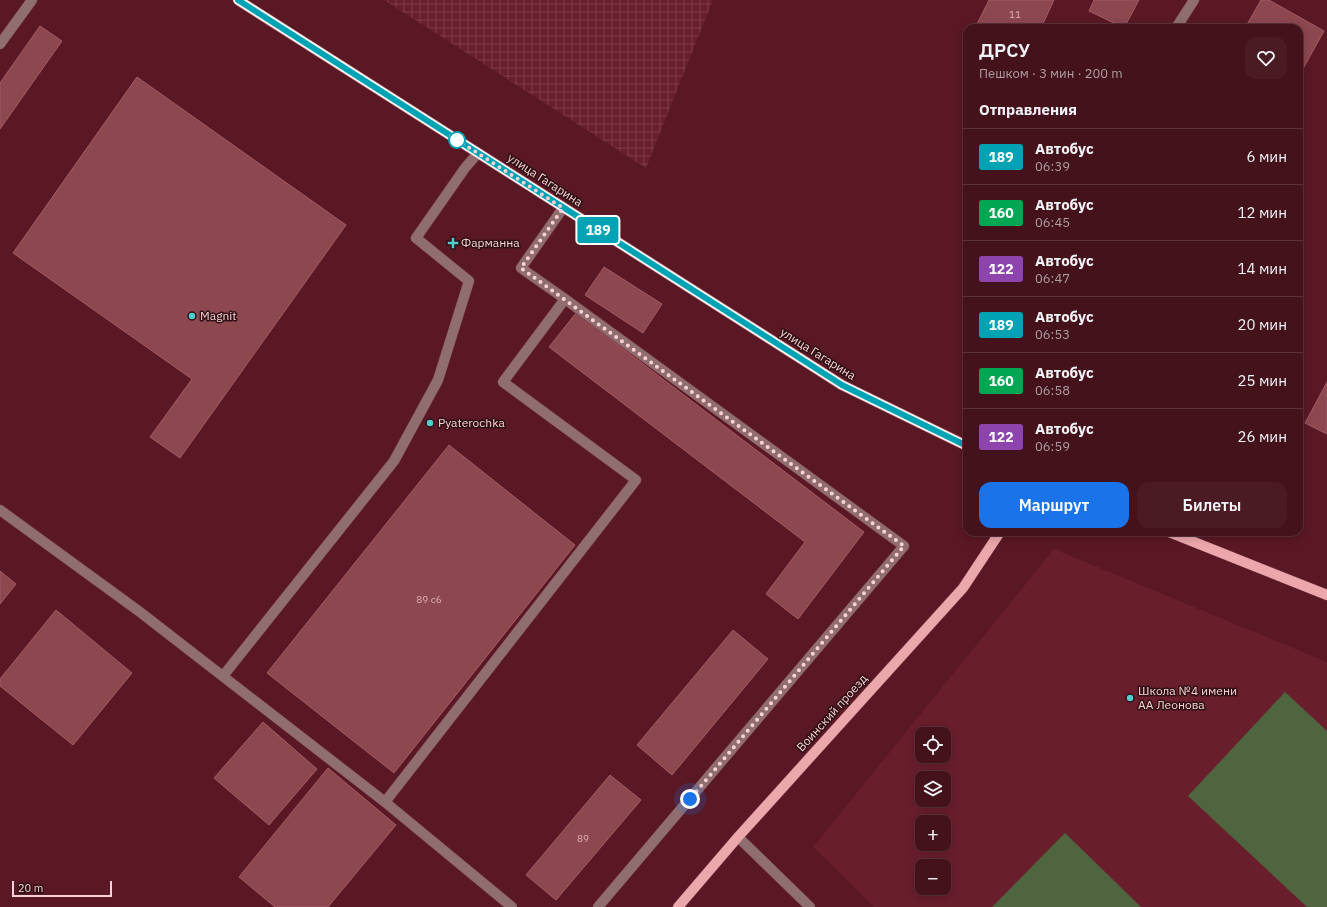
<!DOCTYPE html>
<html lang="ru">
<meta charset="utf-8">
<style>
body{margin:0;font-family:"IBM Plex Sans",sans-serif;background:#4b1b24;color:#f1f3f6;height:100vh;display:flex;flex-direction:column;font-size:15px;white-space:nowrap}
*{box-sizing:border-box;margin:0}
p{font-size:13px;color:#af9ea3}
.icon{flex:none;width:22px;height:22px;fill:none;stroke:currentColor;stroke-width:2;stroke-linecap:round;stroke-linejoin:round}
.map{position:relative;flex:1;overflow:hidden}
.details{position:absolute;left:963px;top:24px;width:340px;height:512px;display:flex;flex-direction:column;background:#44121b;border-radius:12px;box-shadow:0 2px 10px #0003,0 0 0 1px #5c323a}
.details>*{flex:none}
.badge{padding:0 8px;border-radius:3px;font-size:14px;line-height:26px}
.tools{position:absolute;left:915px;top:727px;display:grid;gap:8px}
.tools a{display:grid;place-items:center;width:36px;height:36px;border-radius:8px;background:#44121b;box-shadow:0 2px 10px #0003,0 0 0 1px #5c323a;font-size:20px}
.scale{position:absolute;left:12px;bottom:10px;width:100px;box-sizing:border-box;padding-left:4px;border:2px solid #fcd2d4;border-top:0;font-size:11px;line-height:14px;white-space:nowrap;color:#fcd2d4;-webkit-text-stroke:3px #2d1014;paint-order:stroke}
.you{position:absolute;width:20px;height:20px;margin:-10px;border:3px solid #fff;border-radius:50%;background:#1a73e8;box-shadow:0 0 0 6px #1a73e833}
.map>.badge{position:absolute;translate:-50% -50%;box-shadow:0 0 0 2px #fff}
h2{padding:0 16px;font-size:15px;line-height:36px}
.round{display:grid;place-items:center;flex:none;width:42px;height:42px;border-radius:12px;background:#4b1b24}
.overview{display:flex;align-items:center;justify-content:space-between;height:68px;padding:0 16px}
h1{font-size:19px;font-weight:600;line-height:30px}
.cta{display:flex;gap:8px;margin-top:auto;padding:8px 16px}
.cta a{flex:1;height:46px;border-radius:12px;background:#1a73e8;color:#fff;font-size:16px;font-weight:600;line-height:46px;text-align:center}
.cta a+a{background:#4b1b24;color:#f1f3f6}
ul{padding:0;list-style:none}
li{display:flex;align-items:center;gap:12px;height:56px;padding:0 16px;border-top:1px solid #5c323a}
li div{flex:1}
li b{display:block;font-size:15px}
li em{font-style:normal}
li .badge{min-width:44px;font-weight:700;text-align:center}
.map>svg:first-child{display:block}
.built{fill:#691e2c;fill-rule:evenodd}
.industrial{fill:url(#industrial-grid)}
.grass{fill:#4e6540}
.building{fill:#8c474f;stroke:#a45b63}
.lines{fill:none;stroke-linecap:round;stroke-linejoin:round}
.minor-casing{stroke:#773944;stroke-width:11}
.major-casing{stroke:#773944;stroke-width:11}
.minor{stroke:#906e70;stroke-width:10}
.major{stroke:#eca7ac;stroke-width:10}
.line-casing{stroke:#fff;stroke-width:9}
.line{stroke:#00a3b4;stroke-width:6}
.walk{stroke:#fcd2d4;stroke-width:4;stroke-dasharray:0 7.2}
.stop-dot{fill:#fff;stroke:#00a3b4;stroke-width:2}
.poi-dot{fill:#53cdcb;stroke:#2d1014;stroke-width:1.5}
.labels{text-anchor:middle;stroke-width:3;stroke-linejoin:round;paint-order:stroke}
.number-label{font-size:10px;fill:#e0afb3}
.street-label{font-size:12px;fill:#fcd2d4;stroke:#2d1014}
.poi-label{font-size:12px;fill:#fcd2d4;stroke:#2d1014;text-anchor:start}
</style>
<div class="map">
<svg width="1327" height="907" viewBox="0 0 1327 907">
<defs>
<pattern id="industrial-grid" width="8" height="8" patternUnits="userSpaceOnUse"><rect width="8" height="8" fill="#691e2c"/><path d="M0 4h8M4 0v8" fill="none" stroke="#7f3e4a"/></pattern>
</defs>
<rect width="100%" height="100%" fill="#5a1824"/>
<path class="built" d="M1054 549 1327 662V907H874L813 847ZM922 734H944V756H922ZM922 778H944V800H922ZM922 822H944V844H922ZM922 866H944V888H922Z"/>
<polygon class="industrial" points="384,0 713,0 646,168"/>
<g class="grass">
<polygon points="1285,692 1327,731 1327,907 1307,907 1188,796"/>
<polygon points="1065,833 1141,907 992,907"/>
</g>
<g class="building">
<polygon points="989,0 1054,0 1041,28 975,28"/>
<polygon points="1094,0 1139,0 1124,28 1089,11"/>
<polygon points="1261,0 1269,0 1324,31 1299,76 1299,28 1245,28"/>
<polygon points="40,26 62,41 0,129 0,83"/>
<polygon points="137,77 346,225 180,458 150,437 192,379 13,253"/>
<polygon points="604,267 662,304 643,333 585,295"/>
<polygon points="576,313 864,532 798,619 766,594 805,542 549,347"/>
<polygon points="1327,382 1327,434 1305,423"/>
<polygon points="449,445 575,545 394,773 267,673"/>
<polygon points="0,571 16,584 0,604"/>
<polygon points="56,610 132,673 73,745 0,686 0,679"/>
<polygon points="733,630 768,659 672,775 637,745"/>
<polygon points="263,722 317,769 269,825 214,778"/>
<polygon points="328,768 396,825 328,907 275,907 239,877"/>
<polygon points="610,775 641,800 556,900 526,875"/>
</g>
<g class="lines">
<g class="minor-casing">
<g id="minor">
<polyline points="1176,28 1194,0"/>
<polyline points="0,44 32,0"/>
<polyline points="565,299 904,546 598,907"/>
<polyline points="0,510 140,612 385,802 512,907"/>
<polyline points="223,676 394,461 438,380 469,281 416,238 465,168 478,153"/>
<polyline points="385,802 636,480 503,382 565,299 521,268 563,208"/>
<polyline points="738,837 810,907"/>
</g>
</g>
<g class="major-casing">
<g id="major">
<polyline points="238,0 842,385 967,446"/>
<polyline points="1169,532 1327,595"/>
<polyline points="678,907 738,837 963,588 1000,532"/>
</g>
</g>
<use href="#minor" class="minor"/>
<use href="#major" class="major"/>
</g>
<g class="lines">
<g class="line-casing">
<polyline id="line" points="238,0 842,385 967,446"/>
</g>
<use href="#line" class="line"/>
<polyline class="walk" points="457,140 451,136 563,208 521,268 904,546 690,799"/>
</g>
<circle class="stop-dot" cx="457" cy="140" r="8"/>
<g class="poi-dot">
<path d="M451 237h4v4h4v4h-4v4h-4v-4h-4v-4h4z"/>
<circle cx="192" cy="316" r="4"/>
<circle cx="430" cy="423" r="4"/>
<circle cx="1130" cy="698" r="4"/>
</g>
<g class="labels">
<g class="number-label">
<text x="1015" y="18">11</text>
<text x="429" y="603">89 с6</text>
<text x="583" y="842">89</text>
</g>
<g class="street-label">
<text transform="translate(545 180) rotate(33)" y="4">улица Гагарина</text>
<text transform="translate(818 354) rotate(32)" y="4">улица Гагарина</text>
<text transform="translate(832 713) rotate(-48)" y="4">Воинский проезд</text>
</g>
<g class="poi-label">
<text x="461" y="247">Фарманна</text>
<text x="200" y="320">Magnit</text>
<text x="438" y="427">Pyaterochka</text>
<text x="1138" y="695">Школа №4 имени<tspan x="1138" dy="14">АА Леонова</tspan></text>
</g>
</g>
</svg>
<div class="tools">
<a><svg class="icon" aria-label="locate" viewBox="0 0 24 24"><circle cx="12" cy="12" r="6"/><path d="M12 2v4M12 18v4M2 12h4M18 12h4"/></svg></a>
<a><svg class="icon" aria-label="layers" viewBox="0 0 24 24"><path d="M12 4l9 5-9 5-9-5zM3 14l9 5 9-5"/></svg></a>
<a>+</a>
<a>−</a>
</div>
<div class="scale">20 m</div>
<div class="you" style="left:690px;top:799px"></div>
<b class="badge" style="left:598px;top:230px;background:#00a3b4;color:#fff">189</b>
<section class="details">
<div class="overview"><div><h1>ДРСУ</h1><p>Пешком · 3 мин · 200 m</p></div><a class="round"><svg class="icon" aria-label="heart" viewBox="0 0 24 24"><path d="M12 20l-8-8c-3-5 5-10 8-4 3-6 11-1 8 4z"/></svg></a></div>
<h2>Отправления</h2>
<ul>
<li><span class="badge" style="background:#00a3b4;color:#fff">189</span><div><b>Автобус</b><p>06:39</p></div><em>6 мин</em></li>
<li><span class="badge" style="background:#00a651;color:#fff">160</span><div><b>Автобус</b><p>06:45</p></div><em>12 мин</em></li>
<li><span class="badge" style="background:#8e44ad;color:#fff">122</span><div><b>Автобус</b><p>06:47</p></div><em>14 мин</em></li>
<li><span class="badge" style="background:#00a3b4;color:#fff">189</span><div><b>Автобус</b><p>06:53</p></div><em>20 мин</em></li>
<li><span class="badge" style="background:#00a651;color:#fff">160</span><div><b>Автобус</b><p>06:58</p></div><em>25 мин</em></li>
<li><span class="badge" style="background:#8e44ad;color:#fff">122</span><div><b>Автобус</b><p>06:59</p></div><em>26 мин</em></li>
</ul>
<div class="cta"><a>Маршрут</a><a>Билеты</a></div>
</section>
</div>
